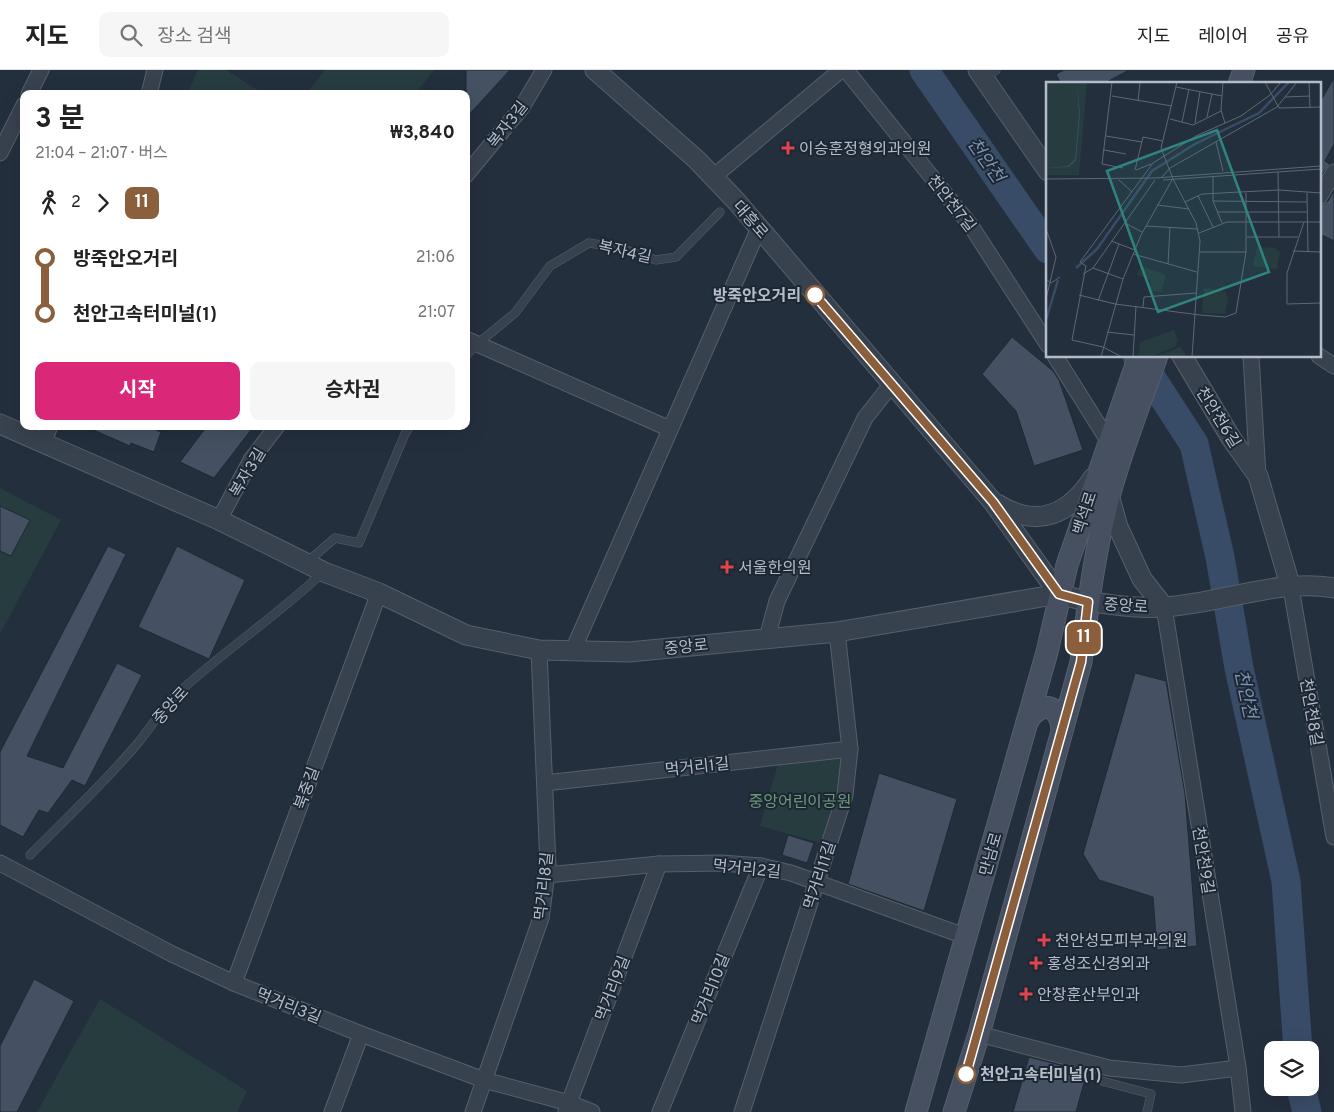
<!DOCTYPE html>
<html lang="ko">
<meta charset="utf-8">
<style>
body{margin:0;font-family:Overpass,"Noto Sans KR",sans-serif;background:#f6f6f6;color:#222;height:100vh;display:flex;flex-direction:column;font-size:19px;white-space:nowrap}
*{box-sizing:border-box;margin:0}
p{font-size:16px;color:#767676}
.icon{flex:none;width:28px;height:28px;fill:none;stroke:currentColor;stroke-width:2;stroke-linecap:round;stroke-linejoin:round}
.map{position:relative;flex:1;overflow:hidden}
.side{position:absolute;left:20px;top:20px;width:450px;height:340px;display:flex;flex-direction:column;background:#fff;border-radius:10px;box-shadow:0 5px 20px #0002}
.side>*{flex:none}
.badge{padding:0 10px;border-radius:8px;font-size:18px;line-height:32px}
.fabs{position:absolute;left:1264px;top:971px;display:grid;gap:10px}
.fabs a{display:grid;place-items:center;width:55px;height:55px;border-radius:10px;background:#fff;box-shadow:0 5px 20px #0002;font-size:25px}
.map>.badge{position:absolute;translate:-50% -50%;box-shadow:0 0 0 2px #fff}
.legs{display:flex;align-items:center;gap:8px;height:55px;padding:0 15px;font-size:16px}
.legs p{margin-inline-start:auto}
.head{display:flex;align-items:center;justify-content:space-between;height:85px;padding:0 15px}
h1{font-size:28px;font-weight:700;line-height:38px}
.cta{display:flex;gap:10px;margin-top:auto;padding:10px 15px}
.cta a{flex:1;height:58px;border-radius:10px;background:#db2777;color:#fff;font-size:20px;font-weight:700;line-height:58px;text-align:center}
.cta a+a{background:#f6f6f6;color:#222}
ul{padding:0 15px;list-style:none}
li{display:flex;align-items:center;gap:18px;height:55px;font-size:19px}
li i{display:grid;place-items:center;width:8px;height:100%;margin:0 6px;background:currentColor}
li i::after{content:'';width:12px;height:12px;margin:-6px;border:4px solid;border-radius:50%;background:#fff}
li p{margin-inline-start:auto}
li:first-child i{background:linear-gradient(#0000 50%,currentColor 0)}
li:last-child i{background:linear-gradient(currentColor 50%,#0000 0)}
header{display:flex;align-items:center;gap:30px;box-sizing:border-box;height:70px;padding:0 25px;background:#fff;border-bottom:1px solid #e0e0e0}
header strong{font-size:24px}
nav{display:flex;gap:28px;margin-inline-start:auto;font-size:18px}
.search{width:350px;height:45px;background:#f6f6f6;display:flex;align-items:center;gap:12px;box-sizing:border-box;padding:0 18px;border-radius:10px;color:#767676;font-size:19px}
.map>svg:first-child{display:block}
.green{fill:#263c3f}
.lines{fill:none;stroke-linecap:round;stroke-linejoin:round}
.river{stroke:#394c67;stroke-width:29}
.building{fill:#455162;stroke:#1f2835}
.service-casing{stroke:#565f6c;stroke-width:9}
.minor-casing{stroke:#565f6c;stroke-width:17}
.tertiary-casing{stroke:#565f6c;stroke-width:21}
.secondary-casing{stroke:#565f6c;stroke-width:23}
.service{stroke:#38414e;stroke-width:8}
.minor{stroke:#38414e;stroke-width:15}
.tertiary{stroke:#38414e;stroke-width:19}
.secondary{stroke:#465061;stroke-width:21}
.line-1-casing{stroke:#fff;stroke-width:11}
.line-1{stroke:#8b5e3c;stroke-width:8}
.health-dot{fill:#e0444e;stroke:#1d2633;stroke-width:2}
.stop-1-dot{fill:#fff;stroke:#8b5e3c;stroke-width:2.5}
.labels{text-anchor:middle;stroke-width:4;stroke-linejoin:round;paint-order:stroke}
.street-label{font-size:16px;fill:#b4bcc9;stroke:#1d2633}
.poi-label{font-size:16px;fill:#b4bcc9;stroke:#1d2633;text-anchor:start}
.stop-label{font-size:16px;font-weight:bold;fill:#b4bcc9;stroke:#1d2633;text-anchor:end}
.park-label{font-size:16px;fill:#6b9a76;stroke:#1d2633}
.water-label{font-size:18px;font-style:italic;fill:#7c92b1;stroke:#1d2633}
.inset-river{fill:none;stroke:#394c67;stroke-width:2.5}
.inset-road{fill:none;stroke:#5e6776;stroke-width:1}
.view{fill:#308480;fill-opacity:0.15;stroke:#308480;stroke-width:2.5}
.inset-edge{fill:none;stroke:#b4bcc9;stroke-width:2.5}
</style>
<header>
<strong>지도</strong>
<div class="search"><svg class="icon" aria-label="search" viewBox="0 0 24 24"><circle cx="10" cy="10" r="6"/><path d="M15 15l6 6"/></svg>장소 검색</div>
<nav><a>지도</a><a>레이어</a><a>공유</a></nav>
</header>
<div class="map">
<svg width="1334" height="1042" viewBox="0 0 1334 1042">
<rect width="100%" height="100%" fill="#242f3e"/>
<g class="green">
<polygon points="198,0 226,0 264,24 187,24"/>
<polygon points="325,0 434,0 415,24 306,24"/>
<polygon points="0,418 61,450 0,564"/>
<polygon points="840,687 841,706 821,773 760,756 778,694"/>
<polygon points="100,929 247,1021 237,1042 37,1042"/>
</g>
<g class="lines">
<g class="river">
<polyline points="924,0 1048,179"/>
<polyline points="1137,286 1194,374 1220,487 1239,598 1286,811 1298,980"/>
<polyline points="1301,1018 1307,1042"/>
</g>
</g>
<g class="building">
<polygon points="466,0 510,0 466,48"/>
<polygon points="1064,0 1129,0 1103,14 1061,14 1056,4"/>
<polygon points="1334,8 1334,74 1325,91 1330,94 1320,107 1320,32"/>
<polygon points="1334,121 1334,171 1320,164 1320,135 1328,131"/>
<polygon points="1012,267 1053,301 1059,310 1083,380 1034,396 1016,341 982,304"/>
<polygon points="84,356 146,356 161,362 154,382 131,373 130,376"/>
<polygon points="207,356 254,356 214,408 180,392"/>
<polygon points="0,436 30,450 11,486 0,481"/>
<polygon points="108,476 126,484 27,686 63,698 117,593 142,605 85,716 72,710 48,743 39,740 23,767 0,755 0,682"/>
<polygon points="177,476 245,510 209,589 138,557"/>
<polygon points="1135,603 1166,611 1185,724 1197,876 1157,880 1153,827 1099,810 1083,784"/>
<polygon points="879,703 957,729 924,841 848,814"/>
<polygon points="788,765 814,773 807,793 782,785"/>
<polygon points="34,909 74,931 17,1042 0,1042 0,976"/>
<polygon points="1029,987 1087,1002 1076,1042 1013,1042"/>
</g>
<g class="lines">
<g class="service-casing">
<g id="service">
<polyline points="984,9 996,0"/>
<polyline points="466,286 477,274 515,243 550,196 589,173 620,178 656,190 676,187 720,142"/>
<polyline points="306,493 335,468 359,473 405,364 410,356"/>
<path d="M30 785C67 748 105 712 138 673 151 657 162 638 176 625 223 581 276 547 322 503"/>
<polyline points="1102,1011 1151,1024 1147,1042"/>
</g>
</g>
<g class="minor-casing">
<g id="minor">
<polyline points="846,0 971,156 1048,275"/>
<polyline points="29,24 41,0"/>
<polyline points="149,24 155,0"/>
<polyline points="0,83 24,35"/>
<polyline points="466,105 522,37 544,0"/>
<polyline points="713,107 841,0"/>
<polyline points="1320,126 1334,102"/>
<polyline points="466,269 670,359"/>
<polyline points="1055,286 1109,372"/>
<polyline points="1251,286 1258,406"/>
<polyline points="1319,286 1334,296"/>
<polyline points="43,373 50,356"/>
<polyline points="219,450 251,390 277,356"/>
<polyline points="1291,518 1334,767"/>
<polyline points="1164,537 1238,997 1243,1042"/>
<polyline points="767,568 777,531 865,348 891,315"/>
<polyline points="573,580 759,158"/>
<polyline points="545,713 850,679"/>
<polyline points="0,793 172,884 234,913 361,964 484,1010 569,1033 592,1042"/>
<polyline points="547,805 659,794 721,793 761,796 791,803 967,867"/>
<polyline points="234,913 379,523"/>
<polyline points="979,964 1109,998 1181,1005 1238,998"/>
<polyline points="566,1041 659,794"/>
<polyline points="332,1042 361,964"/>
<polyline points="473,1042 541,848 548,796 539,580"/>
<polyline points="660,1042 761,796"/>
<polyline points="742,1042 845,725 850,679 837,562"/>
</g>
</g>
<g class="tertiary-casing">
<g id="tertiary">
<polyline points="595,0 697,90 737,132 993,432 1059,524"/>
<polyline points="978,0 1048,101"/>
<polyline points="1182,286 1231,368 1258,406 1291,518"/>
<path d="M0 354 219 450 324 502 379 523 466 565 539 580 629 582 837 562 1059 524C1087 533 1135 539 1164 537 1220 534 1277 508 1334 518"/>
<polyline points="1109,425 1118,457 1142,509 1164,537"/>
<path d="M997 434C1037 459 1069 445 1093 408"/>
</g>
</g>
<g class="secondary-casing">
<g id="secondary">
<polyline points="1239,14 1244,0"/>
<path d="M1027 652C1040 629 1061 634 1062 661"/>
<polyline points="916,1042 1047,582 1067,495 1139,286"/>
<path d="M954 1042 979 964 1081 592C1088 535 1095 478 1110 423 1123 376 1141 331 1157 286"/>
</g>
</g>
<use href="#service" class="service"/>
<use href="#minor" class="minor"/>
<use href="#tertiary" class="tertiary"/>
<use href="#secondary" class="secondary"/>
</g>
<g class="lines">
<g class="line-1-casing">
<polyline id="line-1" points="815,225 993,432 1059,524 1088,532 1081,592 966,1004"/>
</g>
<use href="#line-1" class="line-1"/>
</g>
<g class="health-dot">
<path d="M785.5 70.5h5v5h5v5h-5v5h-5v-5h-5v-5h5z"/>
<path d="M724.5 489.5h5v5h5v5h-5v5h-5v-5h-5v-5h5z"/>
<path d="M1041.5 862.5h5v5h5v5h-5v5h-5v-5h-5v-5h5z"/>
<path d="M1033.5 885.5h5v5h5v5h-5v5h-5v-5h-5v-5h5z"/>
<path d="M1023.5 916.5h5v5h5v5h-5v5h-5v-5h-5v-5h5z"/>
</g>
<g class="stop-1-dot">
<circle cx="815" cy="225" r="9"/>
<circle cx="966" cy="1004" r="9"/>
</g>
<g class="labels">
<g class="street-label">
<text transform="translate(507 54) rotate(-52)" y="6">복자3길</text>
<text transform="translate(952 133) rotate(52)" y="6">천안천7길</text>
<text transform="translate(751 149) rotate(49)" y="6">대흥로</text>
<text transform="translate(625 181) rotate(13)" y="6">복자4길</text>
<text transform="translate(1219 347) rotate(58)" y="6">천안천6길</text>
<text transform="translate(247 402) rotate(-59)" y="6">복자3길</text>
<text transform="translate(1084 443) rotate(-72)" y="6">백석로</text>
<text transform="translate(1126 535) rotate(4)" y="6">중앙로</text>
<text transform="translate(686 576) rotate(-6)" y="6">중앙로</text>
<text transform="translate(170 635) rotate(-48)" y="6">중앙로</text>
<text transform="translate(1312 642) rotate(80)" y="6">천안천8길</text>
<text transform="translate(697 696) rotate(-6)" y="6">먹거리1길</text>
<text transform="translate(306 718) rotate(-70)" y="6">북중길</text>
<text transform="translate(990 784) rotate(-74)" y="6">만남로</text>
<text transform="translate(1204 790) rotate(81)" y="6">천안천9길</text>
<text transform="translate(747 798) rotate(6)" y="6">먹거리2길</text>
<text transform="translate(819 805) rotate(-72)" y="6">먹거리11길</text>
<text transform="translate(543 816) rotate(-84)" y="6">먹거리8길</text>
<text transform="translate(612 918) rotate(-69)" y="6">먹거리9길</text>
<text transform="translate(710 919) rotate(-68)" y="6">먹거리10길</text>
<text transform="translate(289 935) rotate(22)" y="6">먹거리3길</text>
</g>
<g class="poi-label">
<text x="799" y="84">이승훈정형외과의원</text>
<text x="738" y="503">서울한의원</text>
<text x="1055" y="876">천안성모피부과의원</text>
<text x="1047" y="899">홍성조신경외과</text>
<text x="1037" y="930">안창훈산부인과</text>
</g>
<g class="stop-label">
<text x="801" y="231">방죽안오거리</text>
<text x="980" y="1010" text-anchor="start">천안고속터미널(1)</text>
</g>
<g class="park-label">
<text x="800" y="737">중앙어린이공원</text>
</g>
<g class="water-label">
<text transform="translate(986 90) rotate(55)" y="6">천안천</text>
<text transform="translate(1246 624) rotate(78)" y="6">천안천</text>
</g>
</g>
<g transform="translate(1046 12)">
<rect width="275" height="275" fill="#242f3e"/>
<path d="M0 0H41L33 93H0ZM211 165 229 166 234 170 231 187 207 184ZM95 184 120 193 115 210 103 209 105 198 91 193ZM158 206 179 209 182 217 179 232 158 231 156 228ZM128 248 132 258 129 265 104 275H93L94 260ZM134 265 142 275 111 274Z" fill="#263c3f"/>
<path d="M31 0 34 32 30 78 23 85 0 86 22 84 29 77 33 32Z" fill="#394c67"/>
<path class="inset-river" d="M30 186 51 167 106 89 149 62 213 31 243 0M0 238 12 198"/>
<path class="inset-road" d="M66 0 56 82 77 86M131 0 115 66 127 97 150 141 154 159 146 275M177 0 175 28 179 41M219 0 233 26 275 25M263 0 264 26M130 5 176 14M66 14 126 24M239 15 264 14M92 19 94 0M161 35 166 12M124 37 147 43 175 29M136 40 143 7M149 41 154 9M60 54 96 60M170 60 177 89M58 68 80 72M89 88 97 55 117 59M90 88 105 82M232 90 233 155M167 94V119L176 141M116 95 124 86 231 25 251 0M0 97 109 96 275 84M73 98 86 110M117 98 275 87M261 111 262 170M152 114 167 145M167 119 261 120M139 120 156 112 233 108 275 111M111 123 143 127M171 130H261M258 140 241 191V222L275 221M79 141 96 150M100 144 151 147M0 147 10 175 0 217M153 151 181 140H275M201 155H252M65 159 89 168M247 169 275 170M153 170H200M87 172 151 190M122 182 124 145M47 186 77 197M37 192 47 186 109 98M0 197 5 201 14 195M33 213 69 222 154 233 179 235 190 231 200 170V111M52 219 73 162M97 225 98 215 150 211M61 250 88 253M55 275 77 197 95 153 126 98M76 275 57 265 26 258 40 184 34 180 107 81 150 54 195 34 224 13 235 0M87 275 90 224"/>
<path class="view" d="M171 48 223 190 112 230 61 89Z"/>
<rect width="275" height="275" class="inset-edge"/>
</g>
</svg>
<div class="fabs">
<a><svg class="icon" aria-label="layers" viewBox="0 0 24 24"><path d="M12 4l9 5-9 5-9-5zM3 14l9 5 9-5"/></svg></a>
</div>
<b class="badge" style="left:1084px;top:568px;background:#8b5e3c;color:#fff">11</b>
<section class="side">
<div class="head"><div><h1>3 분</h1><p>21:04 – 21:07 · 버스</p></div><b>₩3,840</b></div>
<div class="legs"><svg class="icon" aria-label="walk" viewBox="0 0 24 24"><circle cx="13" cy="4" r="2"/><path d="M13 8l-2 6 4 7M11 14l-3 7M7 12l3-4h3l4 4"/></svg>2<svg class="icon" aria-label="forward" viewBox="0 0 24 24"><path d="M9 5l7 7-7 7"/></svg><b class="badge" style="background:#8b5e3c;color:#fff">11</b></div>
<ul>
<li><i style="color:#8b5e3c"></i><b>방죽안오거리</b><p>21:06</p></li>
<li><i style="color:#8b5e3c"></i><b>천안고속터미널(1)</b><p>21:07</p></li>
</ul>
<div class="cta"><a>시작</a><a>승차권</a></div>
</section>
</div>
